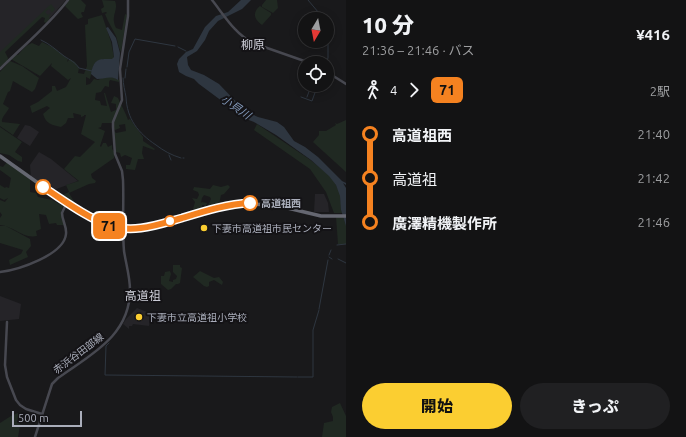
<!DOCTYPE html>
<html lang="ja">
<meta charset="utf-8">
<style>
body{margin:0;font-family:Ubuntu,"Noto Sans JP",sans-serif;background:#202022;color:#f1f3f6;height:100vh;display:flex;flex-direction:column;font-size:15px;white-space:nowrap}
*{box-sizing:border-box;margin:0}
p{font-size:13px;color:#9d9ea0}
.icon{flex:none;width:22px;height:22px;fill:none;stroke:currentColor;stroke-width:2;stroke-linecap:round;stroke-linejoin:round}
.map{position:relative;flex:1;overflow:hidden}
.sheet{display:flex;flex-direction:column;background:#131314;width:340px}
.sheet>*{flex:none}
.badge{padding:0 8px;border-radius:6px;font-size:14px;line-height:26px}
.needle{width:26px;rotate:190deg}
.fabs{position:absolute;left:298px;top:12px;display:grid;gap:8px}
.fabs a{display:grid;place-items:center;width:36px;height:36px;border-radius:50%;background:#131314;box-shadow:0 2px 10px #0003,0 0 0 1px #323234;font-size:20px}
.scale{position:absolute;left:12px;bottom:10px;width:70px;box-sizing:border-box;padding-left:4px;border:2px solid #aaaebb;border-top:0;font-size:11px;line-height:14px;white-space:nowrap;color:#aaaebb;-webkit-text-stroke:3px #141316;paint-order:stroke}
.map>.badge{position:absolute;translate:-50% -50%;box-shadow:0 0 0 2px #fff}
.legs{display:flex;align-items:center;gap:6px;height:44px;padding:0 16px;font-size:13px}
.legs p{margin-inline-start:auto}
.head{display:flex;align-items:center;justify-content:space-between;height:68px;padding:0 16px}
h1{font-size:22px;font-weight:800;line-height:30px}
.action{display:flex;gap:8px;margin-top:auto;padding:8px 16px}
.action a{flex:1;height:46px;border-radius:24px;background:#fbce31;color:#111;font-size:16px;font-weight:800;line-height:46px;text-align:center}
.action a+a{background:#202022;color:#f1f3f6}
ul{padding:0 16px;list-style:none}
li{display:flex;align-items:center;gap:14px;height:44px;font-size:15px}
li i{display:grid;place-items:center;width:6px;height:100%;margin:0 5px;background:currentColor}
li i::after{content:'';width:10px;height:10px;margin:-5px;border:3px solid;border-radius:50%;background:#131314}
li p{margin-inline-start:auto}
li:first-child i{background:linear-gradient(#0000 50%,currentColor 0)}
li:last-child i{background:linear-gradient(currentColor 50%,#0000 0)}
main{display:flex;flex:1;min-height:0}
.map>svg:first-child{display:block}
.built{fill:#252428}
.green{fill:#202922}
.water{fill:#2e3640}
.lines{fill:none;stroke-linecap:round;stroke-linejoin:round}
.stream{stroke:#2e3640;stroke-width:1}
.secondary{stroke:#474850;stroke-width:2.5}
.highway{stroke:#656771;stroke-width:3.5}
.line-1-casing{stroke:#fff;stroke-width:9}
.line-1{stroke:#f58220;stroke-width:6}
.stop-1-dot{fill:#fff;stroke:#f58220;stroke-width:2}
.poi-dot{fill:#fbce31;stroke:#141316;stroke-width:1.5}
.labels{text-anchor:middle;stroke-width:4;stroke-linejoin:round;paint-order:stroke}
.stop-label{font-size:10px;font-weight:bold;fill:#aaaebb;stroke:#141316;text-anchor:start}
.poi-label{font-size:10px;fill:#aaaebb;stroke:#141316;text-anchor:start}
.street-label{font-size:10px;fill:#aaaebb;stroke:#141316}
.water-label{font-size:11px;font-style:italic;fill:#8097b7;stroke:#141316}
.quarter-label{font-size:12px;fill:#cccdd7;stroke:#141316}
</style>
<main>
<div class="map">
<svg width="346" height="437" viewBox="0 0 346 437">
<rect width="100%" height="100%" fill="#19191b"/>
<g class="built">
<polygon points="0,0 66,0 48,20 42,15 0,53"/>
<polygon points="25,125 30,126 39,132 30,146 17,138"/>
<polygon points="39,152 51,159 78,181 51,191 31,178 30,165"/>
<polygon points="315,194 324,194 328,203 329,212 314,212"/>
<polygon points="0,296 21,304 19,319 0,321"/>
<polygon points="137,308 147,312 148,315 151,315 149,326 133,324 132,326 129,326 129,329 123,324 126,319"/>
</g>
<g class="green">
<polygon points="69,0 81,0 86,5 84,12 82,12 81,13 83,17 78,19 65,6"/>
<path d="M102 0 115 1C119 11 110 15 116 28L122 30 125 14 127 15 121 52C118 47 118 41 116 36 112 28 108 22 105 14L107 13 106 12 102 13 101 9 104 7Z"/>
<polygon points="266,0 277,0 278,8 273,13 262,7 262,5"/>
<polygon points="51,4 55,9 52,13 49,9 45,12 48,15 51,13 49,17 50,19 46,23 44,22 45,18 42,17 5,52 8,58 7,61 0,67 0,52"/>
<path d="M260 6 271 13V15L262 25C254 20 252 12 260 6Z"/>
<path d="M102 15 111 42 114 57 113 59C93 60 95 60 90 79L86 77V85L90 84 94 79 98 80C106 76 110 75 118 80L120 78 119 82 110 80 109 82V87L105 86 101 92 96 93 95 100 100 101 101 105 107 106 104 93H105L111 112 116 110V104L111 103 114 96 118 98C121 105 125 111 128 120L130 119 143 137V141L155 149 154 150 143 146 142 153 144 159H138L135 170 126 169V165H130L132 158 125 155 121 157 120 153 116 152 114 131 116 133 126 131 125 124 119 125 120 128 115 130 113 128 114 123H102L101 127 98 128 105 131 100 146 101 147 103 143H106L108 147 112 145V149L114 151V158L91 174 92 178 96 181 95 183 89 184 69 193 76 205 60 196 69 192 66 185 79 181 64 169 75 156 80 157 95 142 81 134 86 115H84V116L81 117V115L73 113 74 118H68L66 123 61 127C52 125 46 124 43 114L50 108 47 106 32 113 30 106 38 102 52 91V86H55L57 91 66 87 71 78 68 80 51 66 52 63 40 76 11 59 16 54 18 55 26 46 32 43 39 46 42 42 54 48 68 59 67 62 70 59 75 62 79 68 78 73 84 74 87 66 85 25 88 24V19Z"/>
<path d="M10 61 22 66 39 78 35 89 32 92 13 81 10 91 8 92 3 104 9 108C7 113 1 117 2 122L20 124 13 135 0 126V72Z"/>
<polygon points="346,120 346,172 313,142 319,135 319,131 326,131 336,125 335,123 337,124"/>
<polygon points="257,124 309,159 329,175 335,183 340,193 342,213 334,213 326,192 310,169 254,130"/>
<polygon points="0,127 22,142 15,152 22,157 22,162 18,161 9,155 0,153"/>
<path d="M7 162 30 179V193V192L36 193 38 197 52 200 63 206 61 213 64 225H57L56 223 49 224 46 215 39 214 41 229 36 231 37 236C22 239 14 226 0 225V218L2 215 0 212V200L5 202 8 198 4 200 0 198V185L5 188 6 187 9 188 11 178 0 170V166L3 167Z"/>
<polygon points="213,185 221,187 228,185 230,187 224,194 221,195 219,204 207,208 211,199 210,197 204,195 202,198 201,203 202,202 207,203 205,209 204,209 203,208 205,205 202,205 202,209 193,209 195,202 192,198 197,199 199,195 198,192 193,190 194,187 210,189"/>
<polygon points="336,217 343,217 346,225 346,244 338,244"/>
<polygon points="0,226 6,226 30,239 31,246 26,252 28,257 10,265 9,260 21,254 23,250 0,243"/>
<polygon points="173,265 180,265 180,267 182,268 180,283 178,284 176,284 171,289 168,290 161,284 161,276 164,276 165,272 170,271 171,274 169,281 173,282 173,280 176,279 177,276 173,272"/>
<polygon points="200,271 214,278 219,277 223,282 222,285 214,280 209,282 209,286 207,287 204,286 193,277"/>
<polygon points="340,403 346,416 346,437 322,437 324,423 333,421 333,417 331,412 332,407"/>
<polygon points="20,412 22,414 18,437 0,437 0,423 11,416"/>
</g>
<g class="water">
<polygon points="241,0 251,0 242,9 218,21 209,31 205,40 197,51 187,57 188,65 191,70 204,75 219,84 245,111 258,117 277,122 284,127 294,141 305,147 318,157 342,181 346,183 346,185 343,183 346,188 346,226 341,210 340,196 336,185 329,176 311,160 276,135 254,122 241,117 234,110 199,84 194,79 186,76 179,72 177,64 179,59 186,52 193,49 205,27 216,16 228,12"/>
<path d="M108 27 116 38 120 53 118 80C110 75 106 79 97 79L91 74C94 58 99 59 112 59L114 57 112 42 106 28Z"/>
</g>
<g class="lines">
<g class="stream">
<polyline points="308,0 324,19"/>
<polyline points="327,23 329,28 329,42"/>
<path d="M41 40C50 44 56 50 64 56 70 60 75 62 79 68L92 71"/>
<polyline points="178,47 186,51"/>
<polyline points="326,63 328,58 328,43"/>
<polyline points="127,67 129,52 135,39 175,46"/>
<path d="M123 78C123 84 125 91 126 97 127 119 138 133 156 145 164 151 171 155 181 158"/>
<polyline points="125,78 126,69"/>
<polyline points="317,86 317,85"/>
<polyline points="301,97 312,101 317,87 311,85"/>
<polyline points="307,97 311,86"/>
<polyline points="169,155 171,160"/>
<polyline points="183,158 184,158"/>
<polyline points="337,245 346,244"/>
<polyline points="329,255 331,250"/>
<polyline points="329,257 332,259"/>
<polyline points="338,259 346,263"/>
<polyline points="319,309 328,260"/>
<polyline points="109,343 106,346 105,375 297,377"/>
<polyline points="298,377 313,377 313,330 319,310"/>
</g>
<g class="secondary">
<path d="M212 0C224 15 235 34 253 43L310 63"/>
<path d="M0 69C23 46 48 26 68 0"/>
<polyline points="327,72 346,84"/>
<path d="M0 272C18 270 64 255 66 234 67 226 62 221 62 213L67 202"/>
<polyline points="7,322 5,365 7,377 16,400 20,405 26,409 42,414"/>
<path d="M35 437 52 384 58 378C90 355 130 336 130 290 130 277 126 264 124 251 122 227 124 204 123 180L122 171 115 154 113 127V122L122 100 120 69 128 16V0"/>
</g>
<polyline class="highway" points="0,156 38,183 92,218 104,224 118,228 130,229 145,228 223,207 246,204 275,205 321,216 346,216"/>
</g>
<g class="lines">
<g class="line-1-casing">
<path id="line-1" d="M43 187C62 199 87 218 108 225 133 234 157 225 182 218 205 211 227 204 250 203"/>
</g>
<use href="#line-1" class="line-1"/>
</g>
<g class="stop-1-dot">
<circle cx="43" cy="187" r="7"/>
<circle cx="250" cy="203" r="7"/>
<circle cx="170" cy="221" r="5"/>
</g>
<g class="poi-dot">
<circle cx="204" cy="228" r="4"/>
<circle cx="139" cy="317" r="4"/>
</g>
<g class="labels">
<g class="stop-label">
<text x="261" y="207">高道祖西</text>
</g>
<g class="poi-label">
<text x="212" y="232">下妻市高道祖市民センター</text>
<text x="147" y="321">下妻市立高道祖小学校</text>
</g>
<g class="street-label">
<text transform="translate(78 353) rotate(-37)" y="4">赤浜谷田部線</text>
</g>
<g class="water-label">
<text transform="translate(236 107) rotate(34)" y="4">小貝川</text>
</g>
<g class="quarter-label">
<text x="253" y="49">柳原</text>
<text x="143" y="300">高道祖</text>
</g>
</g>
</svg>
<div class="fabs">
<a><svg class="needle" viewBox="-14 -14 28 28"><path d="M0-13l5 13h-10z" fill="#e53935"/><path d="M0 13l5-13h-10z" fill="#9d9ea0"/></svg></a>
<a><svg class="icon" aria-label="locate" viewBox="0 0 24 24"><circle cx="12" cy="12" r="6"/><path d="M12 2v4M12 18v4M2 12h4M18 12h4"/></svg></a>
</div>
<div class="scale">500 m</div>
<b class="badge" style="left:109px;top:226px;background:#f58220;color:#111">71</b>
</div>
<section class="sheet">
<div class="head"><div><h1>10 分</h1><p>21:36 – 21:46 · バス</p></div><b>¥416</b></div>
<div class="legs"><svg class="icon" aria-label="walk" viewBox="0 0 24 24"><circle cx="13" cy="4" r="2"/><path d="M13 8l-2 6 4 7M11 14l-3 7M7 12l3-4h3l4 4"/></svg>4<svg class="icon" aria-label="forward" viewBox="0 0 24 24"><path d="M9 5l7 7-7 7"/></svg><b class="badge" style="background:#f58220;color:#111">71</b><p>2駅</p></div>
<ul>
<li><i style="color:#f58220"></i><b>高道祖西</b><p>21:40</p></li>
<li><i style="color:#f58220"></i><span>高道祖</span><p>21:42</p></li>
<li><i style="color:#f58220"></i><b>廣澤精機製作所</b><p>21:46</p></li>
</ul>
<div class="action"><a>開始</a><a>きっぷ</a></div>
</section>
</main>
